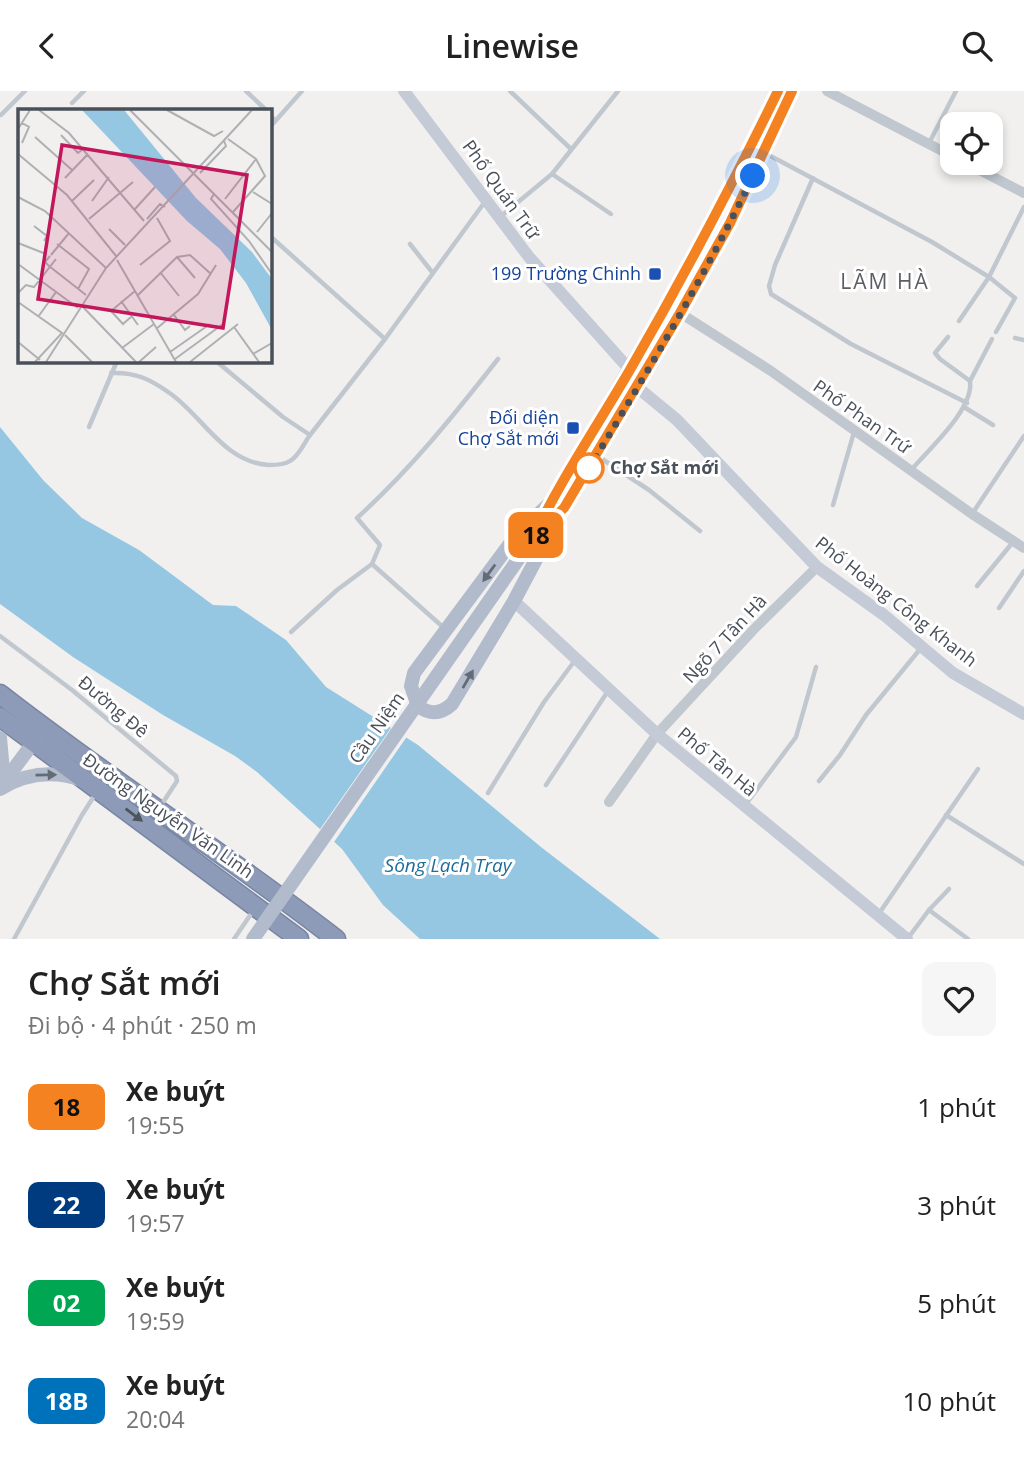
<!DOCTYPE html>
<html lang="vi">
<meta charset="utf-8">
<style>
body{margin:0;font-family:"Open Sans",sans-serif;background:#f6f6f6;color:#222;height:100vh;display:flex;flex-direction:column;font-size:26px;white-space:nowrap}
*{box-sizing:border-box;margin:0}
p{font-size:23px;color:#767676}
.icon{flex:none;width:38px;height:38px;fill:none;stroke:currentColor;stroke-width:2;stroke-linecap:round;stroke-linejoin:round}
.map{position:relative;height:848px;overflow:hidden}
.panel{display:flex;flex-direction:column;background:#fff;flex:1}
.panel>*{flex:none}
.badge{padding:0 14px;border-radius:10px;font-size:24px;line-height:46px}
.controls{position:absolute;left:940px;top:21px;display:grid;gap:14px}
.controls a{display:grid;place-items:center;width:63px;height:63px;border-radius:14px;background:#fff;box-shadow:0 4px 10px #0003;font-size:35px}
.you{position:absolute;width:35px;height:35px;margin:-18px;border:5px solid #fff;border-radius:50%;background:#1a73e8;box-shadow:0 0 0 10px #1a73e833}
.map>.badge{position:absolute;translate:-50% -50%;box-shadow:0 0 0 4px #fff}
.round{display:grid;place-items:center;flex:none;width:74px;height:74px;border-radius:14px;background:#f6f6f6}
.summary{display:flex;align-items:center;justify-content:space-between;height:119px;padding:0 28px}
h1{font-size:33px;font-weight:600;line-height:52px}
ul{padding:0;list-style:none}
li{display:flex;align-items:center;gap:21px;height:98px;padding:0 28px}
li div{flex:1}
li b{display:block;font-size:26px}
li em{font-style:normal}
li .badge{min-width:77px;font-weight:700;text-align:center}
header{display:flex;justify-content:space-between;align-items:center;height:91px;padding:0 28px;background:#fff;font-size:32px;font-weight:600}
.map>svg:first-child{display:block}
.water{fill:#95c6e2}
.pier{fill:#f1f0ef}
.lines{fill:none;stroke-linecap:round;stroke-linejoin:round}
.highway-casing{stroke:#7886a4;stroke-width:21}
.lane{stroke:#c1c7cf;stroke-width:4.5}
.street{stroke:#c1c7cf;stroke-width:10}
.secondary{stroke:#c4cad6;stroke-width:12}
.primary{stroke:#b2bbcb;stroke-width:14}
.highway{stroke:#8d9bb8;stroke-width:18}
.primary-bridge{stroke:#b2bbcb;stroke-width:14}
.oneway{fill:#636b76}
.oneway2{fill:#4c545f}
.line-casing{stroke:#fff;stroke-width:16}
.line{stroke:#f58220;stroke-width:10}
.walk{stroke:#49505a;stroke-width:7;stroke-dasharray:0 12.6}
.transit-dot{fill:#1a4fb4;stroke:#fff;stroke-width:2.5}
.stop-dot{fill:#fff;stroke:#f58220;stroke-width:3.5}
.labels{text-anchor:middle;stroke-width:6;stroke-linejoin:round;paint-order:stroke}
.street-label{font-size:18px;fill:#49505a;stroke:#fff}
.transit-label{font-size:18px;fill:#164399;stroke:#fff;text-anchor:end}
.stop-label{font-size:18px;font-weight:bold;fill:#49505a;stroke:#fff;text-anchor:start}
.water-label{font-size:19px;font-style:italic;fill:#1d6d9a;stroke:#fff}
.quarter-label{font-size:21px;letter-spacing:2px;fill:#5c5e63;stroke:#fff}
.inset-road{fill:none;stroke:#aeb0b3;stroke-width:2}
.view{fill:#c2185b;fill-opacity:0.15;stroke:#c2185b;stroke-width:3.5}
.inset-edge{fill:none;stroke:#49505a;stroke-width:3.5}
</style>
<header><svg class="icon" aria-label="back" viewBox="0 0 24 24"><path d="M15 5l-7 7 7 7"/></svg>Linewise<svg class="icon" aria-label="search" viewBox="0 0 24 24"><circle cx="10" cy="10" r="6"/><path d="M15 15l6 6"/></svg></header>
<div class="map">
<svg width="1024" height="848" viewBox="0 0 1024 848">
<rect width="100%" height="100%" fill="#f1f0ef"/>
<polygon class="water" points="0,336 43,389 82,427 139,459 213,514 236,515 286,549 326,596 418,654 541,756 660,848 420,848 383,814 342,758 257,681 235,665 163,624 73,566 0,513"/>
<polygon class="pier" points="393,634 408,644 332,754 318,741"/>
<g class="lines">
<g class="highway-casing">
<g id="highway">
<path d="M0 603C109 688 226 763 336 848"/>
<polyline points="0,626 299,848"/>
</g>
</g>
<g class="lane">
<polyline points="246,0 266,19"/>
<polyline points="510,0 571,58"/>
<polyline points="72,12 84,0"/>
<polyline points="270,23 275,30"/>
<polyline points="1,24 25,0"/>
<polyline points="270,36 302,0"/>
<polyline points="929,52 956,0"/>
<polyline points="765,62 932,151 989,186 1015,207 996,241"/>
<polyline points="552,83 611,123"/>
<polyline points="813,87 775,174 769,195 771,203 851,253 967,312"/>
<polyline points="500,126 552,83 618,0"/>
<polyline points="270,145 385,248"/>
<polyline points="410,153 432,181"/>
<polyline points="959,230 989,186 1024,116"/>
<polyline points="948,246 935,262 940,268 970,290"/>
<polyline points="1015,247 1024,249"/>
<polyline points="216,270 283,326 310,344 385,248 484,112"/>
<path d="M111 282C136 281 150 288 171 303 203 326 225 372 269 374 276 374 284 374 290 370 299 365 304 352 310 344"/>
<polyline points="964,316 993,334"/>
<polyline points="89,336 117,270"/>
<polyline points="599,366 649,399 700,440"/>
<path d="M912 378C929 358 974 318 970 290L992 248"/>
<polyline points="833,414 854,341"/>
<polyline points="972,423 1024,345"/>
<polyline points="977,495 1013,451"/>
<polyline points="999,517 1024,480"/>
<path d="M444 537 372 473 380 454 357 427C410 379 454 324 498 268"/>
<polyline points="291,541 337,499 372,473"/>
<polyline points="0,545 72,599 176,685 177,690 160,716"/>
<polyline points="819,690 840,664 866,624 921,557"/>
<polyline points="546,694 608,600"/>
<polyline points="488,702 544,611 576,568"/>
<polyline points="746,713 796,646 816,576"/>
<polyline points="946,724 1024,773"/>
<polyline points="929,819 949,798"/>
<polyline points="878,824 978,678"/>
<polyline points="908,847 929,819 968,848"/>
<polyline points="14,848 82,724 96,702"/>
<polyline points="234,848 253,820"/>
</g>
<g class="street">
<polyline points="827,0 952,65"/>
<polyline points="966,72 1024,102"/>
<polyline points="680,222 771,280 972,423 1024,457"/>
<polyline points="609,711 657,643 754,538 817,476"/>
</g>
<g class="secondary">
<polyline points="404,0 529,166 630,279"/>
<polyline points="637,296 677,329 817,476 884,524 953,582 1024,623"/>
<polyline points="514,510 657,643 907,848"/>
</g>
<g class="primary">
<path d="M550 412 515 446 414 582 411 595 418 615C430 624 441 623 452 613L514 510 557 429"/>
<polyline points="547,418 666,215 751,55 778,0"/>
<polyline points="533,447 564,417 680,222 730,132 792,0"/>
<polyline points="0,647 3,680 0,691"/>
<polyline points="1,695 39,644"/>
<path d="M0 698C26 682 53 679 82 689"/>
</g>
<use href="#highway" class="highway"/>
<polyline class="primary-bridge" points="253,848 533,447"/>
</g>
<defs><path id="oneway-solid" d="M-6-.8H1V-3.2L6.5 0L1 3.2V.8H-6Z" transform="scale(1.75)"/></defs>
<g class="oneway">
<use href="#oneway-solid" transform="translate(489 482) rotate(126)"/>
<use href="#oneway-solid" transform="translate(468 588) rotate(-60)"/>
<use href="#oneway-solid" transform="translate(46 684) rotate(-1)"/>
</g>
<use class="oneway2" href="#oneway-solid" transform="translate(134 724) rotate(37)"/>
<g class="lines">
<g class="line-casing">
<path id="line" d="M778 0C732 94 683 187 631 277 598 334 561 388 533 447L564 417 680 222 730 132 792 0"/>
</g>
<use href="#line" class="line"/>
<path class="walk" d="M589 377 586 382C645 285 704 187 753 85"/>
</g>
<g class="transit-dot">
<rect x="648" y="176" width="14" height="14" rx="3.5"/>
<rect x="566" y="330" width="14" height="14" rx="3.5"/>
</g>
<circle class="stop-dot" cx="589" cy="377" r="14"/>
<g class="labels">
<g class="street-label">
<text transform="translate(501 99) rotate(54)" y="6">Phố Quán Trữ</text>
<text transform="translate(862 326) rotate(35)" y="6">Phố Phan Trứ</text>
<text transform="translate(896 511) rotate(38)" y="6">Phố Hoàng Công Khanh</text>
<text transform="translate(725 548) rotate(-47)" y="6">Ngõ 7 Tân Hà</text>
<text transform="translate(113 616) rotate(40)" y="6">Đường Đê</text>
<text transform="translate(377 637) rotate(-55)" y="6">Cầu Niệm</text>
<text transform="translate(717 671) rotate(40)" y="6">Phố Tân Hà</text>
<text transform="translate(168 725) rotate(35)" y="6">Đường Nguyễn Văn Linh</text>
</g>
<g class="transit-label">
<text x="641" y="189">199 Trường Chinh</text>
<text x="559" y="333">Đối diện<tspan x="559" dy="21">Chợ Sắt mới</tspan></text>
</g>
<g class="stop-label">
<text x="610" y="383">Chợ Sắt mới</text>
</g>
<g class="water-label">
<text x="448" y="781">Sông Lạch Tray</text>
</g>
<g class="quarter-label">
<text x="885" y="198">LÃM HÀ</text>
</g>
</g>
<g transform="translate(18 18)">
<rect width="254" height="254" fill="#f1f0ef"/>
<path d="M64 1H106L178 89 234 143 254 170V221L228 174 202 140 169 112Z" fill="#95c6e2"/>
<path class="inset-road" d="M21 1 51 24 126 112M112 1 254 143M149 1 196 27 205 22M4 14 11 18 4 34M0 20 12 1M43 26 60 44 65 40M17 28 54 61M210 30 238 50 247 67 215 103M0 45 49 86 98 147M182 64 208 37 206 32M47 69 70 45M235 83 254 95M196 85 193 90 231 132 254 165M0 88 27 102 88 159M207 90 238 50M54 92 76 71M74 92 91 68M117 100 137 78M71 110 115 73M129 110 142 95 147 98M16 117 29 127 26 132M91 120 107 136M239 123 254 104M0 134 28 145M39 135 71 160 60 180M33 146 51 124M32 147 27 153 31 157 68 186M159 148 172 146 193 165M99 151 158 253M0 155 60 199M122 156 152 132 139 109M142 163 161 187M0 184 8 176 16 178 38 150M120 186 159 148 177 169M103 192 120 216M0 193 44 224 17 253M64 197 118 253M156 206 167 221 172 217M114 207 105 215 93 202 117 182M20 208 38 183M216 218 241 253M138 220 180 185 198 156M47 226 74 253M0 233 22 251M104 239 136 215M152 243 192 215M235 245 254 234M157 250 205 215M28 253 88 159 234 1M121 253 138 238M172 253 220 215"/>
<path class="view" d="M44 36 229 66 205 219 20 190Z"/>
<rect width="254" height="254" class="inset-edge"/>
</g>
</svg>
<div class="controls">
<a><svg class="icon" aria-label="locate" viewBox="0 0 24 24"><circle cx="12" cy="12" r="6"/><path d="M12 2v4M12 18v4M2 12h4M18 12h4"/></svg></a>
</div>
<div class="you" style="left:753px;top:85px"></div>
<b class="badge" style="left:536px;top:444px;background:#f58220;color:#111">18</b>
</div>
<section class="panel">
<div class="summary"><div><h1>Chợ Sắt mới</h1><p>Đi bộ · 4 phút · 250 m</p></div><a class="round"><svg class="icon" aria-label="heart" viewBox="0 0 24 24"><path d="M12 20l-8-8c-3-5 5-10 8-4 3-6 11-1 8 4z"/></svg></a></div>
<ul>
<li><span class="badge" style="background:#f58220;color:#111">18</span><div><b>Xe buýt</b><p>19:55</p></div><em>1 phút</em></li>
<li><span class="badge" style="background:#003b80;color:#fff">22</span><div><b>Xe buýt</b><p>19:57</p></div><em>3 phút</em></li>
<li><span class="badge" style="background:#00a651;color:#fff">02</span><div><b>Xe buýt</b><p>19:59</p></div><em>5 phút</em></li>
<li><span class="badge" style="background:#0072bc;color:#fff">18B</span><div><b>Xe buýt</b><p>20:04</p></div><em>10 phút</em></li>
</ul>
</section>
